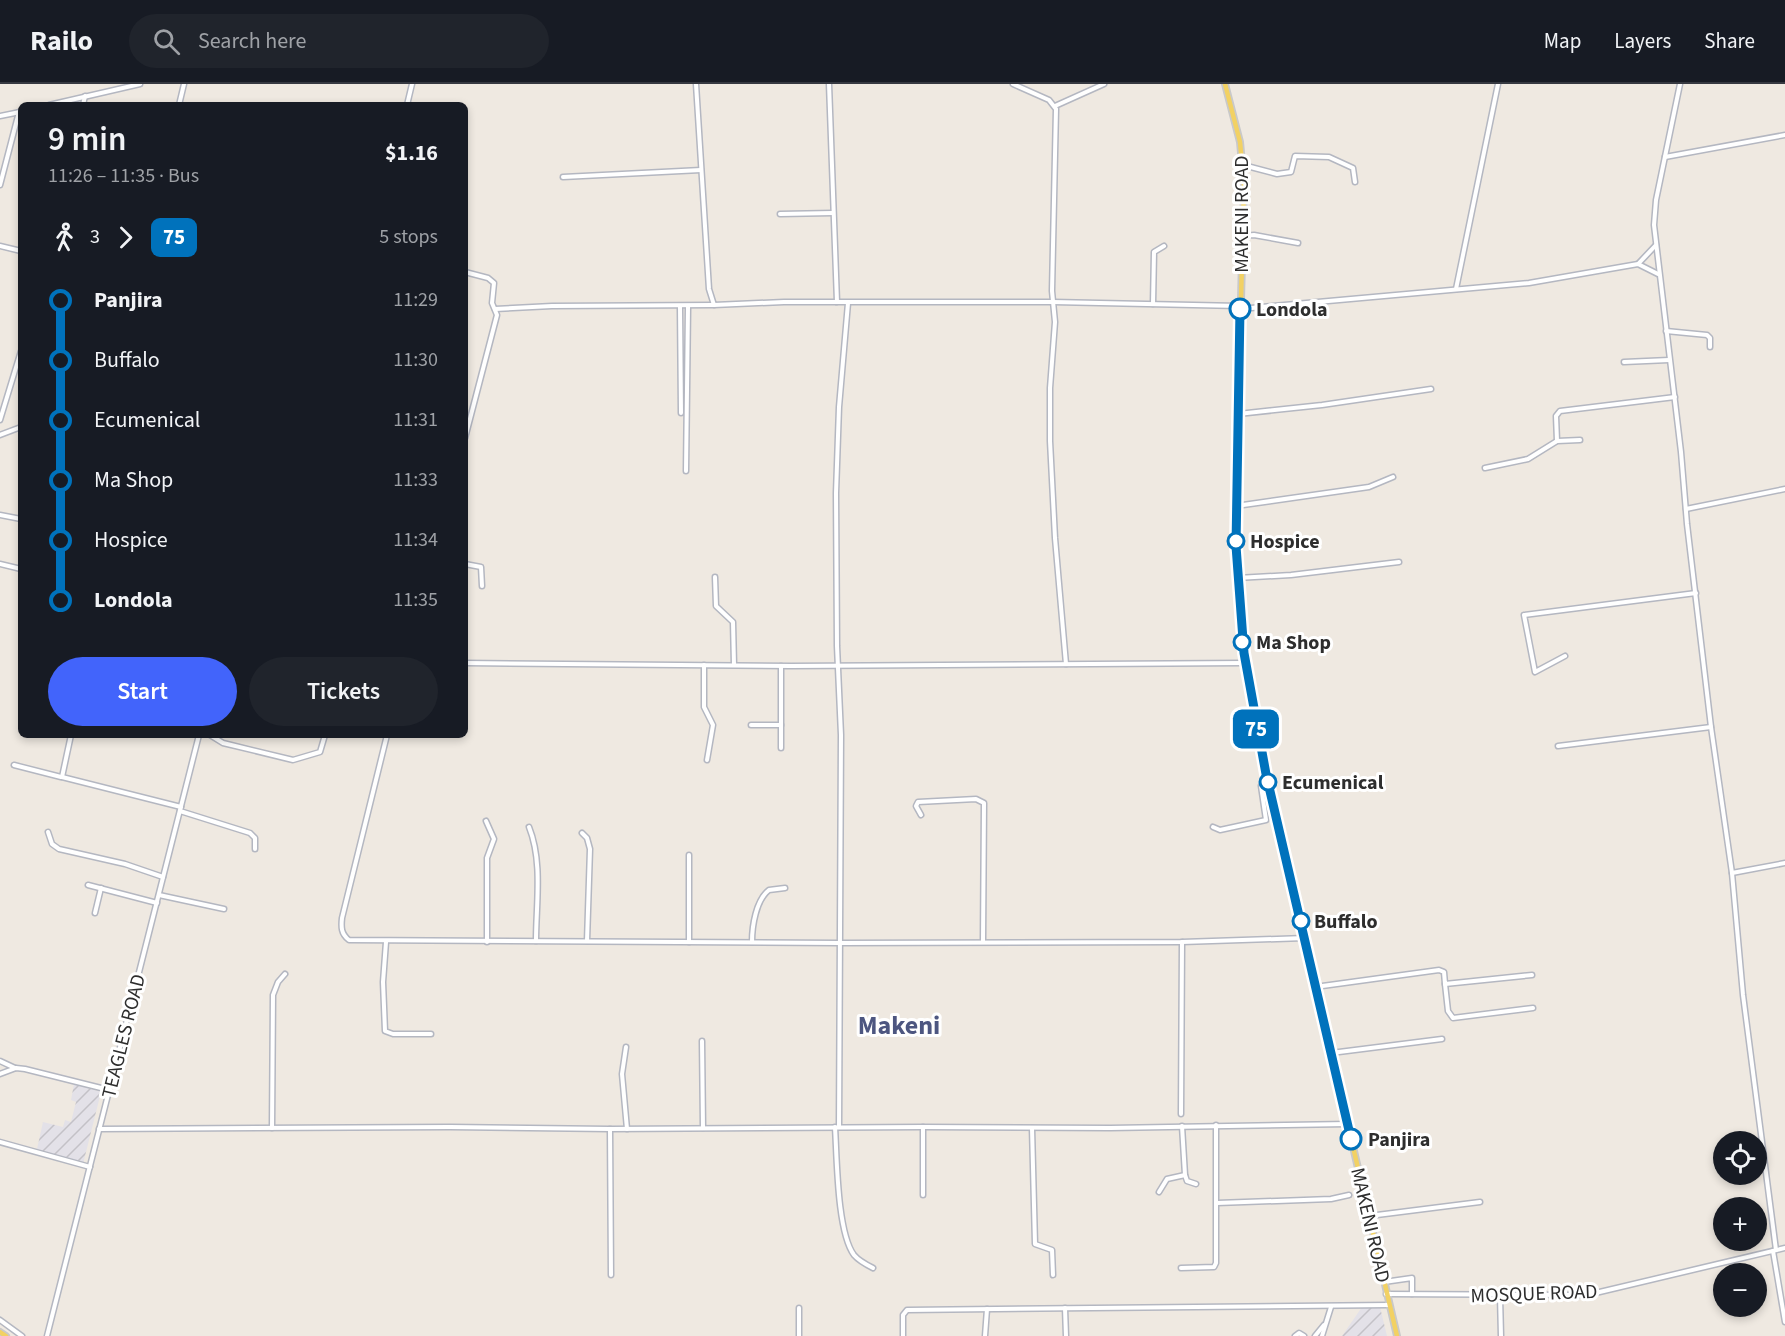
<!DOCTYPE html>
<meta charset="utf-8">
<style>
body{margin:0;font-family:"Source Sans 3",sans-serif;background:#20242c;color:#f1f3f6;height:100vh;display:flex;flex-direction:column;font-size:22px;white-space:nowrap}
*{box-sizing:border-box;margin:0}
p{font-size:20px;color:#9ea1a6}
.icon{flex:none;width:33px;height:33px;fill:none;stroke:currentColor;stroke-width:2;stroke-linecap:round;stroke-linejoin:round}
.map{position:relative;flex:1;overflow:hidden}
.side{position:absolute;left:18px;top:18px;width:450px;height:636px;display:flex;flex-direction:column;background:#171b24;border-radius:9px;box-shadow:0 3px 9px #0003}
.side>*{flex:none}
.badge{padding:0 12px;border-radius:9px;font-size:21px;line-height:39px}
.tools{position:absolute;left:1713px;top:1047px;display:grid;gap:12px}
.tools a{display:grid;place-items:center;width:54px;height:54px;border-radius:50%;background:#171b24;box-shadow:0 3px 9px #0003;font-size:30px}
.map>.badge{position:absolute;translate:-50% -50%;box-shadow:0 0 0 3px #fff}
.legs{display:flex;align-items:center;gap:9px;height:66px;padding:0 30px;font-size:20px}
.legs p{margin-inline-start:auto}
.head{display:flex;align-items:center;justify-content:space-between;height:102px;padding:0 30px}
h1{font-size:33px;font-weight:600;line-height:45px}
.primary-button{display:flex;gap:12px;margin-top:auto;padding:12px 30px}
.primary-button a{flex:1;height:69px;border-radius:36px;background:#4264fb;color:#fff;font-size:24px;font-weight:600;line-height:69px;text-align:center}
.primary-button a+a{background:#20242c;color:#f1f3f6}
ul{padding:0 30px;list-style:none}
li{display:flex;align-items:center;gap:21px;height:60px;font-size:22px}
li i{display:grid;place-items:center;width:9px;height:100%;margin:0 8px;background:currentColor}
li i::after{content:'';width:15px;height:15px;margin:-8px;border:4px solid;border-radius:50%;background:#171b24}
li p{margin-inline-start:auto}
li:first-child i{background:linear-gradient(#0000 50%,currentColor 0)}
li:last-child i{background:linear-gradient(currentColor 50%,#0000 0)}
header{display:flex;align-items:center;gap:36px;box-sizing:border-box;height:84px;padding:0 30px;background:#171b24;border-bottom:2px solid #363941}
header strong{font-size:28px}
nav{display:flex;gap:33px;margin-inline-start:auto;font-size:21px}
.search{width:420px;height:54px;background:#20242c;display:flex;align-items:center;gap:15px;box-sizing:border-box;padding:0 21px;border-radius:33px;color:#9ea1a6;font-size:22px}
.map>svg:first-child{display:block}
.industrial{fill:url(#industrial-furrows)}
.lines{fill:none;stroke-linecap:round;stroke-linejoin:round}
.minor-casing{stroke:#b4b7c1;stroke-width:7}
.major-casing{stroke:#c9c9c9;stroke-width:8}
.minor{stroke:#fff;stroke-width:4}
.major{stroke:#f2d163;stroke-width:4.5}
.line-1-casing{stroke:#fff;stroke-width:14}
.line-1{stroke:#0072bc;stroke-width:9}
.stop-1-dot{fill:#fff;stroke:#0072bc;stroke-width:3}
.labels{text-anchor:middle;stroke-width:6;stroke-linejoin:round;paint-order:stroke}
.street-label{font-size:20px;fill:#2e2e2e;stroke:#fff}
.stop-label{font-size:20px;font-weight:bold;fill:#2e2e2e;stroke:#fff;text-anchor:start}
.district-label{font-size:26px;font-weight:bold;fill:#4d5680;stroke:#fff}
</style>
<header>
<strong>Railo</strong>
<div class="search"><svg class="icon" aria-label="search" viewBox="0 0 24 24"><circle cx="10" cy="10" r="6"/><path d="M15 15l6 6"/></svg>Search here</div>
<nav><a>Map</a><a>Layers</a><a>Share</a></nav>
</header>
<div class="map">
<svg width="1785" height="1252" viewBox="0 0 1785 1252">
<defs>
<pattern id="industrial-furrows" width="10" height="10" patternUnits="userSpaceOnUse" patternTransform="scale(1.5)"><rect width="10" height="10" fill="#e3e1e8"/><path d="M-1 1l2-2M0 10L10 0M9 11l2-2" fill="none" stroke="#c3c1c7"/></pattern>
</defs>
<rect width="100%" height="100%" fill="#efe9e1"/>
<g class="industrial">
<polygon points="74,1000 101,1008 83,1080 37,1065 43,1038 63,1043 65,1036 71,1038 76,1018 71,1016"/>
<polygon points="1362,1223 1380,1223 1387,1252 1342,1252"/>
</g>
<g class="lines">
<g class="minor-casing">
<g id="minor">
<polyline points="696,0 709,205 714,221 784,218 1053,218 1240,222"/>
<polyline points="829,0 837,218"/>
<polyline points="1013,0 1049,16 1056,25 1052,207 1055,238 1050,304 1050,357 1055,454 1066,580"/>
<polyline points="1680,0 1656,116 1654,141 1681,368 1687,440 1711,643 1732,789 1743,911 1776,1166"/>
<polyline points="49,21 140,0"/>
<polyline points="83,21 85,12"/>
<polyline points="179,21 184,0"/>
<polyline points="407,21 412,0"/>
<polyline points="1055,22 1104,0"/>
<polyline points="0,32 20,28"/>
<polyline points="1665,73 1785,51"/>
<polyline points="1243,81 1277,90 1291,88 1295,72 1329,73 1353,84 1355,98"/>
<polyline points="563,93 701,86"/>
<polyline points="0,101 19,28"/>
<polyline points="780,130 833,129"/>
<polyline points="1243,152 1254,151 1298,159"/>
<polyline points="0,162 21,167"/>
<polyline points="1639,179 1656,161"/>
<polyline points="465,188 488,194 494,199 492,219 497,231 465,354"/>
<polyline points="1456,205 1498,0"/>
<polyline points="1153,220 1154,168 1164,162"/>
<polyline points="680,223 681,329"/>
<polyline points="495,225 552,222 714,221"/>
<polyline points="1240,225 1529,199 1638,180 1658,190"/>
<polyline points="1666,247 1707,251 1710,254 1710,263"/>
<polyline points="1624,278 1669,276"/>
<polyline points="1238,330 1322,321 1431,305"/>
<polyline points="0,336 21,267"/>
<polyline points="0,351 21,343"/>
<polyline points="1557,357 1556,332 1560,327 1675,313"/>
<polyline points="1485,384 1528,375 1557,357 1580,356"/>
<polyline points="686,387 688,223"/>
<polyline points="1236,422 1369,403 1393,393"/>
<polyline points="1686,425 1785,405"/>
<polyline points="0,431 21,435"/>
<polyline points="0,480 21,485"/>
<polyline points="465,480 481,483 482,502"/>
<polyline points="715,493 716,522 733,538 734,581"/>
<polyline points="1237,494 1291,491 1399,478"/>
<polyline points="1565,572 1535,588 1524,531 1696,509"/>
<polyline points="465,579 791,582 1245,579"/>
<polyline points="704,581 704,623 713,641 707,676"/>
<polyline points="781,582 781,664"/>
<polyline points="751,641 781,641"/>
<polyline points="71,651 62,693 181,723"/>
<polyline points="210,651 223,659 293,676 320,668 325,651"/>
<path d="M387 651 342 834C341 843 341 850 349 856L839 859 1182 858 1305 854"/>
<polyline points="1558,662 1711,643"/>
<polyline points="14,681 61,693"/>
<polyline points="180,727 250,749 255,754 255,765"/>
<polyline points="921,731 916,722 918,718 976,715 984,719 983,857"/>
<polyline points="486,737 494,755 487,774 487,858"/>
<path d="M529 743C543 778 536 820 536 857"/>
<polyline points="1213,743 1220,746 1266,736 1261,702 1268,701"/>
<polyline points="48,748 52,760 59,765 125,780 163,793"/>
<polyline points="582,749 587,754 590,765 587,857"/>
<polyline points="689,771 689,858"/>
<polyline points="1732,789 1785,779"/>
<polyline points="88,801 157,819"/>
<polyline points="159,811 224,825"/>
<polyline points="95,829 101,804"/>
<polyline points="386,858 383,898 385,947 393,950 431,950"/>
<path d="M752 858C752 842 756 816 769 806L785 804"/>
<polyline points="1445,900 1448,927 1453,934 1533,924"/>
<polyline points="1315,903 1439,886 1444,888 1445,900 1532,891"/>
<polyline points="702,957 703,1044"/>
<polyline points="626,963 622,990 627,1045"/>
<polyline points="1331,969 1442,955"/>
<polyline points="0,977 15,984"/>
<polyline points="0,990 16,984 25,985 109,1006"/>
<polyline points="1181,1030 1182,858"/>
<polyline points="1182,1042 1185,1091 1187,1097 1196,1100"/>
<path d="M835 1043C837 1074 837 1148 854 1171 859 1177 867 1181 873 1184"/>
<polyline points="839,1043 841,651 837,562 836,409 839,323 848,219"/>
<polyline points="923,1043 923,1111"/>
<polyline points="272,1044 273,911 278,898 285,890"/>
<polyline points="1032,1044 1035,1160 1052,1166 1053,1191"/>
<polyline points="99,1045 450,1043 610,1045 923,1043 1110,1044 1348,1040"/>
<polyline points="610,1045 611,1191"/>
<polyline points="0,1058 90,1083"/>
<polyline points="1159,1108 1167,1095 1185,1091"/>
<polyline points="1217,1119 1331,1115 1349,1111"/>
<polyline points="1369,1132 1480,1118"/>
<polyline points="1773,1167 1785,1238"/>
<polyline points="1181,1184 1214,1183 1216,1179 1216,1041"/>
<polyline points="1384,1198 1412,1194 1412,1210"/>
<polyline points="1386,1210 1587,1211 1785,1164"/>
<polyline points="1500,1212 1501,1252"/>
<polyline points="799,1224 799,1252"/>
<polyline points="1065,1224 1066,1252"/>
<polyline points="0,1236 22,1252"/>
<polyline points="47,1252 199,651"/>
<polyline points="903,1252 903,1231 907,1226 1389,1221"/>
<polyline points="985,1252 987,1225"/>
<polyline points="1295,1252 1299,1249 1304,1252"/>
<polyline points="1315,1252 1324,1241"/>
<polyline points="1322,1252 1331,1223"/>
</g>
</g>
<g class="major-casing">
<g id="major">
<polyline points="1225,0 1240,58 1244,101 1235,444 1237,494 1244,569 1261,667 1397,1252"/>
<polyline points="0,1248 6,1252"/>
</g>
</g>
<use href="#minor" class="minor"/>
<use href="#major" class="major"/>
</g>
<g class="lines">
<g class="line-1-casing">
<polyline id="line-1" points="1240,225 1236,462 1244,569 1266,690 1351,1055"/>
</g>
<use href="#line-1" class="line-1"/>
</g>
<g class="stop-1-dot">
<circle cx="1240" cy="225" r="10"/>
<circle cx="1236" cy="457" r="8"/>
<circle cx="1242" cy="558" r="8"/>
<circle cx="1268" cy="698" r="8"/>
<circle cx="1301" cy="837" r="8"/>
<circle cx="1351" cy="1055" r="10"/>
</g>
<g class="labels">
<g class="street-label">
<text transform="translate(1241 130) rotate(-90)" y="7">MAKENI ROAD</text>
<text transform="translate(123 952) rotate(-76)" y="7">TEAGLES ROAD</text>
<text transform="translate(1371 1141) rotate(77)" y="7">MAKENI ROAD</text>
<text transform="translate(1534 1209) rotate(-2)" y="7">MOSQUE ROAD</text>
</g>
<g class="stop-label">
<text x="1256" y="232">Londola</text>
<text x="1250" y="464">Hospice</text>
<text x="1256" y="565">Ma Shop</text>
<text x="1282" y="705">Ecumenical</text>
<text x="1314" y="844">Buffalo</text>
<text x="1368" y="1062">Panjira</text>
</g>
<g class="district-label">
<text x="899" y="950">Makeni</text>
</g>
</g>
</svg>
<div class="tools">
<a><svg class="icon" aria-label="locate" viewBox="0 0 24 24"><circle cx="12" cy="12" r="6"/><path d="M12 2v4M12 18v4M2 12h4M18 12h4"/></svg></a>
<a>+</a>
<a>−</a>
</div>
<b class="badge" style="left:1256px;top:645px;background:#0072bc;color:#fff">75</b>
<section class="side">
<div class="head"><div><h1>9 min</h1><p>11:26 – 11:35 · Bus</p></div><b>$1.16</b></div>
<div class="legs"><svg class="icon" aria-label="walk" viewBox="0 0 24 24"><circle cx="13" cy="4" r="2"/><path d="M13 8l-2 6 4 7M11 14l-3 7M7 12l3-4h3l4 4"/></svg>3<svg class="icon" aria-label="forward" viewBox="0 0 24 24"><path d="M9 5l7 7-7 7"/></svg><b class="badge" style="background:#0072bc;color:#fff">75</b><p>5 stops</p></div>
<ul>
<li><i style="color:#0072bc"></i><b>Panjira</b><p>11:29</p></li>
<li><i style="color:#0072bc"></i><span>Buffalo</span><p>11:30</p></li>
<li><i style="color:#0072bc"></i><span>Ecumenical</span><p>11:31</p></li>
<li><i style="color:#0072bc"></i><span>Ma Shop</span><p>11:33</p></li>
<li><i style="color:#0072bc"></i><span>Hospice</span><p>11:34</p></li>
<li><i style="color:#0072bc"></i><b>Londola</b><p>11:35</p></li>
</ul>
<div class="primary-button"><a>Start</a><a>Tickets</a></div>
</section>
</div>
